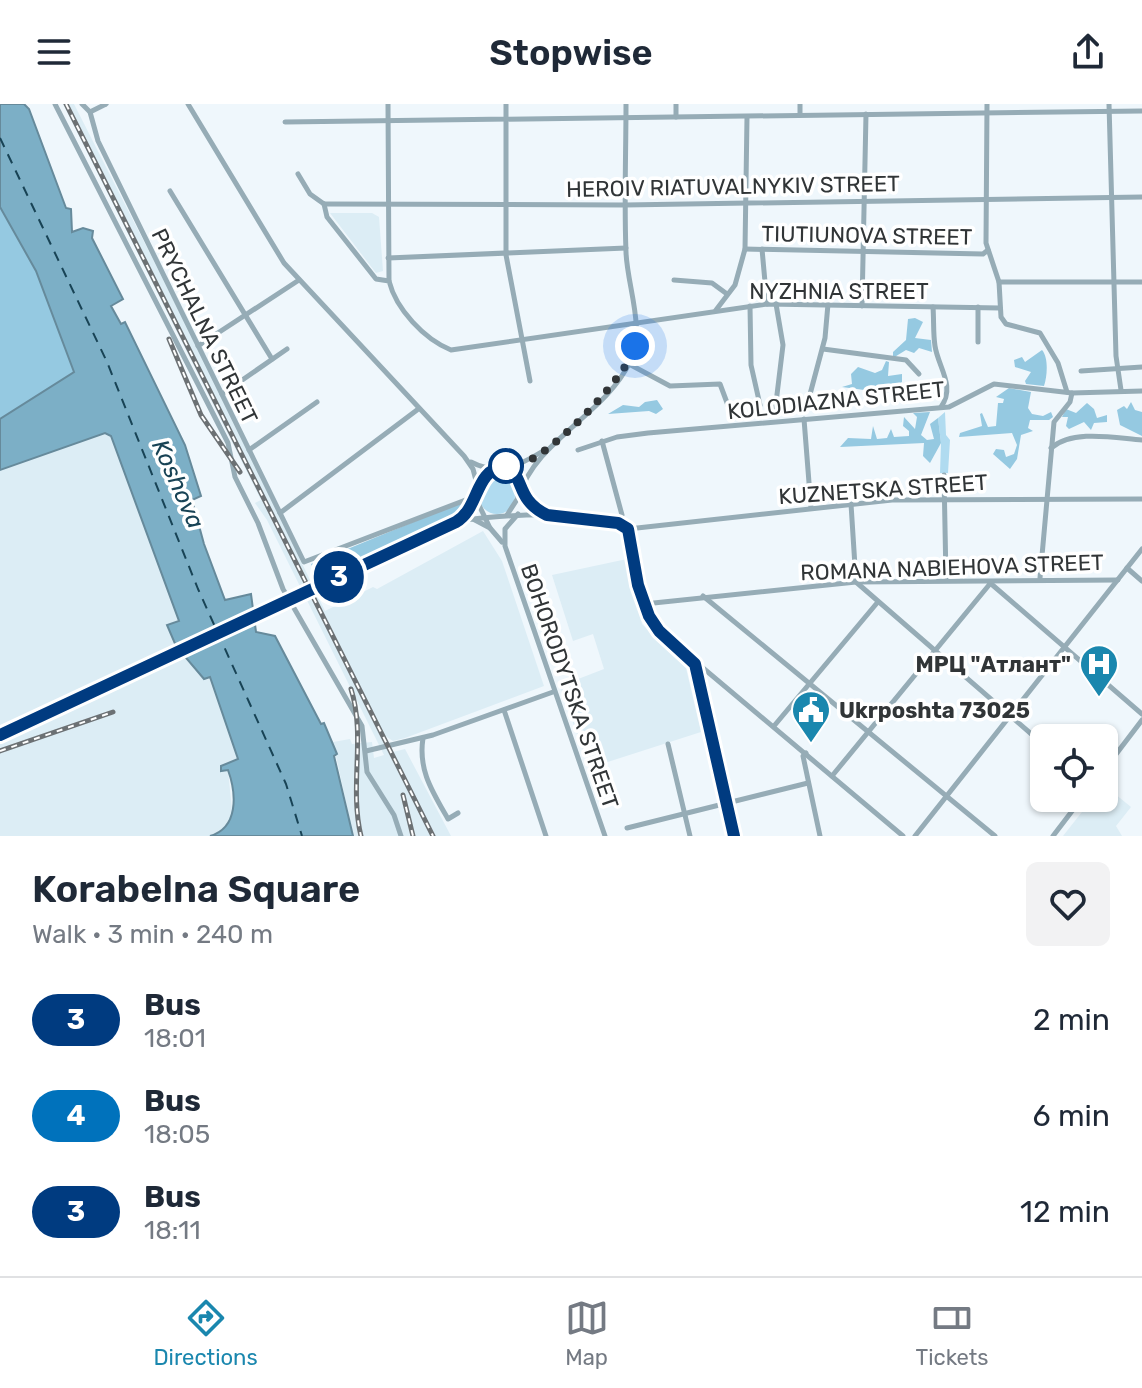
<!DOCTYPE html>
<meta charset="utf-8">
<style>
body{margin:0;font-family:Rubik,sans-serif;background:#f2f2f3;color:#1f2937;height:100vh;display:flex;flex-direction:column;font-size:30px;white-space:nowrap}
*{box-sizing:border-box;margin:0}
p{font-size:26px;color:#747a83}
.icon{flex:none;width:44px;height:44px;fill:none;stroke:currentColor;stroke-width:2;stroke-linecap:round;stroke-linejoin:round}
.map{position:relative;height:732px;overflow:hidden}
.panel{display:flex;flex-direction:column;background:#fff;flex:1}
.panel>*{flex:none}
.badge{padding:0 16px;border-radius:26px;font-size:28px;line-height:52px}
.buttons{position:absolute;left:1030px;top:620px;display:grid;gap:16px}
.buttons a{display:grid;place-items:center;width:88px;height:88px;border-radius:12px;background:#fff;box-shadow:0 2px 6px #0004;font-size:40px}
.you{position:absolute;width:40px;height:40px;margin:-20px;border:6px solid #fff;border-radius:50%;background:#1a73e8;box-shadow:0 0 0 12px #1a73e833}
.map>.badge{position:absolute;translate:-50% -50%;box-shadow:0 0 0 4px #fff}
.round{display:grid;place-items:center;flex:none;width:84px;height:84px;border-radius:12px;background:#f2f2f3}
.overview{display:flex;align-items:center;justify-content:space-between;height:136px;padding:0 32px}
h1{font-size:38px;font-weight:600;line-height:60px}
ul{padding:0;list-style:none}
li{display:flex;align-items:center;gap:24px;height:96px;padding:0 32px}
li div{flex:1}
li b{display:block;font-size:30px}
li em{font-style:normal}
li .badge{min-width:88px;font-weight:700;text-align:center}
header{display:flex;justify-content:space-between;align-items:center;height:104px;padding:0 32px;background:#fff;font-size:36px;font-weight:600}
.dock{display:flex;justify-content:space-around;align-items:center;height:112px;border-top:2px solid #e0e1e3;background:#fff;font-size:22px;color:#747a83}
.dock a{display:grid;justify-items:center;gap:4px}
.dock .active{color:#1a87ae}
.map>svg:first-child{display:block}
.built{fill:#dcedf5}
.green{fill:#b0dbf0}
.forest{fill:#95c9e1}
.water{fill:#7cafc6;stroke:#668a9b;stroke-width:2}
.pier{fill:#eff7fc}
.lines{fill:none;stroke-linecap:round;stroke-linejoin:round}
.ferry{stroke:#184355;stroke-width:2;stroke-dasharray:10 8;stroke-linecap:butt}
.minor{stroke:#96acb6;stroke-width:5}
.rail-casing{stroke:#6c7174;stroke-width:5}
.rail{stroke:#fff;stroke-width:2;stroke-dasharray:6;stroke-linecap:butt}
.minor-bridge{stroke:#96acb6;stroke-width:5}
.line-casing{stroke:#fff;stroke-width:18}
.line{stroke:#003b80;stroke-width:12}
.walk{stroke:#313537;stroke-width:8;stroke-dasharray:0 14.4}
.stop-dot{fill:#fff;stroke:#003b80;stroke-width:4}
.labels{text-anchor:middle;stroke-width:7;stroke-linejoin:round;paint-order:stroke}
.street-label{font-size:22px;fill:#313537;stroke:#fff}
.poi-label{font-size:22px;font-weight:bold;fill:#313537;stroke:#fff;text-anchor:end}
.water-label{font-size:24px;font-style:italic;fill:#184355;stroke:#fff}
</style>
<header><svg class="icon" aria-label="menu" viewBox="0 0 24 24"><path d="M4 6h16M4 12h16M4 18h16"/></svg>Stopwise<svg class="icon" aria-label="share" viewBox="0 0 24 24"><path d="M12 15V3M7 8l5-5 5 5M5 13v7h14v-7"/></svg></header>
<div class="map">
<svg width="1142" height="732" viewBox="0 0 1142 732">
<rect width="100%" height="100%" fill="#eff7fc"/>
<g class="built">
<polygon points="63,0 74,0 197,242 325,507 373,483 377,485 483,427 502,457 544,582 405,634 393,637 384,631 393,648 405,645 451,732 353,732 333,638 350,635 352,640 372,638 374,654 384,651 267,416 255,399 261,396"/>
<polygon points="330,109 372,109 379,113 383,167 376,169"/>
<polygon points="105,329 111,332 179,517 168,521 176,542 203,574 210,573 238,656 228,666 233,716 224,728 210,732 0,732 0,366"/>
<polygon points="627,455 642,520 686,564 701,628 589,664 560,582 604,565 593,530 573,537 552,471"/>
<polygon points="1104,681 1131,703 1116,722 1122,732 1063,732 1093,694 1104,694"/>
</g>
<g class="green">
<polygon points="945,308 946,331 950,336 948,369 940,369 941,339 938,314"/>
<circle cx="497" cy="392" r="18"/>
</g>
<g class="forest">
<polygon points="0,103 36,167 74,269 0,315"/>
<polygon points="915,214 923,218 915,234 931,236 932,248 919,244 914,249 906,246 893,254 893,248 906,236 908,215"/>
<path d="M1042 246C1049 254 1047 273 1044 282L1026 280 1025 277 1031 268 1015 263 1014 256 1022 253 1025 258Z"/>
<polygon points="886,257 889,258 888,272 902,270 902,278 888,289 886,297 883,298 885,284 881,281 872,287 842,283 852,280 851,270 858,263 875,269 882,266"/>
<polygon points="1009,284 1031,288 1028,304 1032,310 1043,312 1051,308 1053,313 1049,316 1030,316 1028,324 1033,327 1021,331 1017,355 1010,365 993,350 996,345 1004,346 1006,353 1014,350 1017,341 1012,329 959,333 960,329 982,322 980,310 982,309 988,323 996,322 998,299 1003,299 1004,295 996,293"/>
<polygon points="657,296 663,305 656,310 649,307 608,310 623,301 639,303 645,298"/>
<polygon points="1131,298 1135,306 1142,308 1142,332 1120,321 1117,306 1124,302 1127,305"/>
<polygon points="1087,299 1094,305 1097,314 1107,311 1107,318 1094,319 1091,326 1084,318 1069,325 1066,322 1068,313 1062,313 1066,305 1076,309"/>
<polygon points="930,308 921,331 927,336 934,335 930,320 938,314 941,339 930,359 923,352 924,339 840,343 848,334 871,335 873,322 877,335 887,334 891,325 894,333 909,332 909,327 903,322 904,313 915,325 917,313 913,309"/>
<polygon points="462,398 463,407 318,474 311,460"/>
</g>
<path class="water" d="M0 0H24L29 5 66 104 71 105 72 128 83 124 93 127 92 134 123 195 111 202 121 220 125 218 185 341 201 392 192 396 204 440 225 496 251 490 256 528 275 532 321 620 324 619 337 650 334 652 353 732H210C238 724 237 691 228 666L221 667V662L238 655 210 573 204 575 176 542 167 521 179 517 111 332 105 329 0 366V315L74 268 36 167 0 103Z"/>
<polygon class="pier" points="257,505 258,516 179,553 172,544"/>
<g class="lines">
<polyline class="ferry" points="0,34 107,258 198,485 286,680 302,732"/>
<g class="minor">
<polyline points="55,0 228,339 235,373 258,419 283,485 362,622 367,668 394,711 401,732"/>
<polyline points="82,0 90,8 98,37 304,458 476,392"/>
<polyline points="188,0 284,159 464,352 473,365 478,384"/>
<polyline points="388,0 389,177"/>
<polyline points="506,0 506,151 530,277"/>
<polyline points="676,0 676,13"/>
<polyline points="987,0 986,139 999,178 1001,213 1006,220 1040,229 1058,259 1067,288"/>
<polyline points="1109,0 1116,252 1121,286"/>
<polyline points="90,8 106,0"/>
<polyline points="800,11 800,0"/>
<polyline points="285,18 1142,7"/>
<polyline points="298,70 310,90 324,100"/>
<polyline points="170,87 272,255"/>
<polyline points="324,100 625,101 1142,93"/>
<path d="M324 100 327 113 376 175 389 177C396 205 424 235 451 246L767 200 1000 204"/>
<polyline points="745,145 983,150 988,146"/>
<polyline points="762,145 767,200"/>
<polyline points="388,154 626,144"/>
<polyline points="674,176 712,179 727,190"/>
<polyline points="999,178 1142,178"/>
<polyline points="750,202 751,261 760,301"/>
<polyline points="862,202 866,10"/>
<path d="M933 203C934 216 933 229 935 242 938 263 956 282 941 303"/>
<polyline points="978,203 978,238"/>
<polyline points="716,206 735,181 745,145 747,13"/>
<polyline points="198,242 299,176"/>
<polyline points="823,245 906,256 919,270"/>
<polyline points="629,260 670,282 720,280 732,312"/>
<polyline points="1081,267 1142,263"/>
<polyline points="222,290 287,245"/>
<polyline points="809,294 825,234 828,200"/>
<polyline points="775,307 783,241 776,200"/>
<polyline points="804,315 811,404"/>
<polyline points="602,337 622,411"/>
<path d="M1051 344C1073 325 1115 334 1142 336"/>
<polyline points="249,346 317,298"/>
<polyline points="578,346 617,333 648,329 949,303 994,280 1072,289 1142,287"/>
<path d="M471 358C498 372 519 362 543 347"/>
<polyline points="944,371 946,475"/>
<polyline points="489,372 506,372 516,381 518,394 507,411"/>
<polyline points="521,389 543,409"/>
<path d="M518 394C536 335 604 312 630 258 646 225 627 182 626 148 624 99 626 49 626 0"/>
<polyline points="477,397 490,424"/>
<polyline points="851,400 856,478 1044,641"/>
<polyline points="280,409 417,306"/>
<polyline points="518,410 505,425 505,442 605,732"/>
<polyline points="473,415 490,424 502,438"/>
<path d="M460 417C491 411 605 404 628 425"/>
<polyline points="628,425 892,396 1142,395"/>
<polyline points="628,425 641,492 659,527 903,732"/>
<polyline points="1127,464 1142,477"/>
<polyline points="1040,474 1054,318 1070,298 1072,289"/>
<polyline points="989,478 1142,610"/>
<path d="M321 481 464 414C481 398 474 379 496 363L510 364 520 386"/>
<polyline points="703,492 995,732"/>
<polyline points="644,500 856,478 1118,476"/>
<polyline points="695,561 734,732"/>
<polyline points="504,606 546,732"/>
<polyline points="774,622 877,499"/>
<polyline points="0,631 156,558"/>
<path d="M423 634C418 666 432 687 448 715L458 709"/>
<polyline points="668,640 690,732"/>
<polyline points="366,647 433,631 553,588"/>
<polyline points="806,649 803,652 820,732"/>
<polyline points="1104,666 1142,616"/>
<polyline points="832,672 989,481"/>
<polyline points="627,724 808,679"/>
<polyline points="915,732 1142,445"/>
<polyline points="1053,732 1082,694"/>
</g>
<g class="rail-casing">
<g id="rail">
<polyline points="66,0 433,732"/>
<polyline points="169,235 201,311 240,368"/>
<path d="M351 585C366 632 349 683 361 732"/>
<polyline points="0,647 113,608"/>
<polyline points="403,691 413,732"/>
</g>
</g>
<use href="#rail" class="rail"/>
<polyline class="minor-bridge" points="156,558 321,481"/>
</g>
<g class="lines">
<g class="line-casing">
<path id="line" d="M0 631 456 418C480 404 474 366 505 362 526 372 514 395 547 411L618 419 628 425 638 481 649 512 659 527 695 560 734 732"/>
</g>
<use href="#line" class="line"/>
<path class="walk" d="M506 362C533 373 629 272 635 242"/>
</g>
<defs>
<g id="hospital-pin" transform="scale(2)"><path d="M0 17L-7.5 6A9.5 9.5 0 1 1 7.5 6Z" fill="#1a87ae" stroke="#fff"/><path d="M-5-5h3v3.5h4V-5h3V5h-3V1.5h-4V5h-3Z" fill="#fff"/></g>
<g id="civic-pin" transform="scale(2)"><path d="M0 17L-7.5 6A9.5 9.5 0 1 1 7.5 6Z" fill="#1a87ae" stroke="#fff"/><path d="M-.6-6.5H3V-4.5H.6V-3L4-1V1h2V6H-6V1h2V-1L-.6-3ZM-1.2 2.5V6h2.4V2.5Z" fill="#fff"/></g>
</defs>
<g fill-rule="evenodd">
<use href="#hospital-pin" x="1099" y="560"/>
<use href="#civic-pin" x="811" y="606"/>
</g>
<circle class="stop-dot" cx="506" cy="362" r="16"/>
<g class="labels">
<g class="street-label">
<text transform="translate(733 82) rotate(-1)" y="8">HEROIV RIATUVALNYKIV STREET</text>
<text transform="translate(867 131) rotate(1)" y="8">TIUTIUNOVA STREET</text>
<text x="839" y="195">NYZHNIA STREET</text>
<text transform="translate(205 222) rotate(64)" y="8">PRYCHALNA STREET</text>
<text transform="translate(836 296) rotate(-6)" y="8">KOLODIAZNA STREET</text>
<text transform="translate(883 385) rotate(-4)" y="8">KUZNETSKA STREET</text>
<text transform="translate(952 463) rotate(-2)" y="8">ROMANA NABIEHOVA STREET</text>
<text transform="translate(570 582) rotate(71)" y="8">BOHORODYTSKA STREET</text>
</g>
<g class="poi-label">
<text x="1071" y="568">МРЦ "Атлант"</text>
<text x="839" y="614" text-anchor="start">Ukrposhta 73025</text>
</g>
<g class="water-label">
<text transform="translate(178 380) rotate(66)" y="8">Koshova</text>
</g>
</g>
</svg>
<div class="buttons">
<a><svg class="icon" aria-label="locate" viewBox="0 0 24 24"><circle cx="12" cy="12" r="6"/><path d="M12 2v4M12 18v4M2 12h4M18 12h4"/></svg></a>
</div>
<div class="you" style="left:635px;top:242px"></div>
<b class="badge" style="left:339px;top:473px;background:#003b80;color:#fff">3</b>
</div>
<section class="panel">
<div class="overview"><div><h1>Korabelna Square</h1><p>Walk · 3 min · 240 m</p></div><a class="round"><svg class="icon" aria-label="heart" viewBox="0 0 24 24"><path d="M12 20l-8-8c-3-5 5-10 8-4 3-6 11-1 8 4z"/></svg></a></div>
<ul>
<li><span class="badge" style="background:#003b80;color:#fff">3</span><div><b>Bus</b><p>18:01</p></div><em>2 min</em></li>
<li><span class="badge" style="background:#0072bc;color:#fff">4</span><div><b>Bus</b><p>18:05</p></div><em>6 min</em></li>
<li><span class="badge" style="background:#003b80;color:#fff">3</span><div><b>Bus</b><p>18:11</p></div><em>12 min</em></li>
</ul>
</section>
<nav class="dock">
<a class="active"><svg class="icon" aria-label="directions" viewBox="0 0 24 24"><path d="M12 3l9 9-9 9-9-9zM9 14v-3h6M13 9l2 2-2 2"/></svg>Directions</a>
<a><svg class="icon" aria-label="map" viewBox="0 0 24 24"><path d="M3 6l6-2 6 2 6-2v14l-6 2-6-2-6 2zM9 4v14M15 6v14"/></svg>Map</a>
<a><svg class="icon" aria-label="tickets" viewBox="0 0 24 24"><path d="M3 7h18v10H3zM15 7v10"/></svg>Tickets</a>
</nav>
